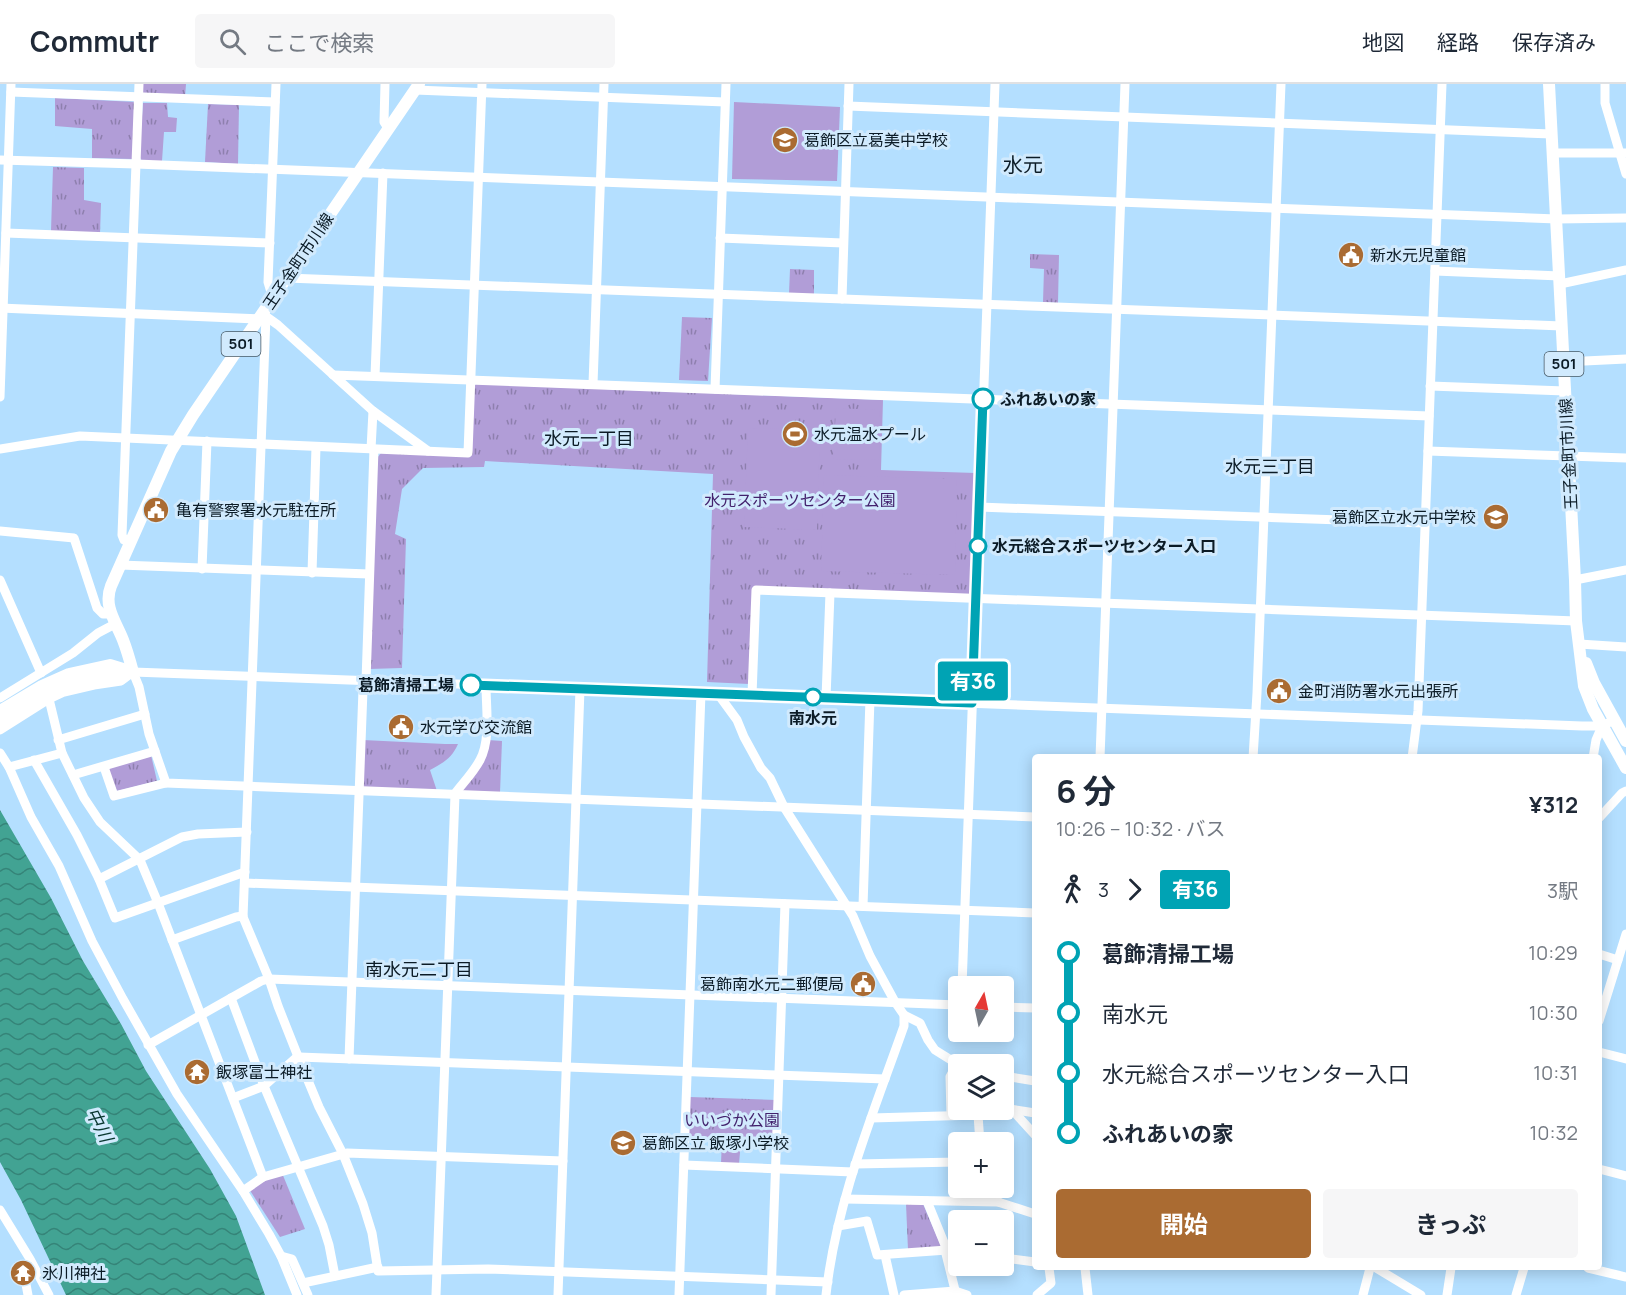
<!DOCTYPE html>
<html lang="ja">
<meta charset="utf-8">
<style>
body{margin:0;font-family:Manrope,"Noto Sans JP",sans-serif;background:#f6f6f7;color:#1f2937;height:100vh;display:flex;flex-direction:column;font-size:22px;white-space:nowrap}
*{box-sizing:border-box;margin:0}
p{font-size:20px;color:#747a83}
.icon{flex:none;width:33px;height:33px;fill:none;stroke:currentColor;stroke-width:2;stroke-linecap:round;stroke-linejoin:round}
.map{position:relative;flex:1;overflow:hidden}
.side{position:absolute;left:1032px;top:670px;width:570px;height:516px;display:flex;flex-direction:column;background:#fff;border-radius:6px;box-shadow:0 3px 15px #0003}
.side>*{flex:none}
.badge{padding:0 12px;border-radius:4px;font-size:21px;line-height:39px}
.needle{width:39px;rotate:9deg}
.controls{position:absolute;left:948px;top:892px;display:grid;gap:12px}
.controls a{display:grid;place-items:center;width:66px;height:66px;border-radius:6px;background:#fff;box-shadow:0 3px 15px #0003;font-size:30px}
.map>.badge{position:absolute;translate:-50% -50%;box-shadow:0 0 0 3px #fff}
.legs{display:flex;align-items:center;gap:9px;height:66px;padding:0 24px;font-size:20px}
.legs p{margin-inline-start:auto}
.overview{display:flex;align-items:center;justify-content:space-between;height:102px;padding:0 24px}
h1{font-size:33px;font-weight:700;line-height:45px}
.cta{display:flex;gap:12px;margin-top:auto;padding:12px 24px}
.cta a{flex:1;height:69px;border-radius:6px;background:#aa6b32;color:#fff;font-size:24px;font-weight:700;line-height:69px;text-align:center}
.cta a+a{background:#f6f6f7;color:#1f2937}
ul{padding:0 24px;list-style:none}
li{display:flex;align-items:center;gap:21px;height:60px;font-size:22px}
li i{display:grid;place-items:center;width:9px;height:100%;margin:0 8px;background:currentColor}
li i::after{content:'';width:15px;height:15px;margin:-8px;border:4px solid;border-radius:50%;background:#fff}
li p{margin-inline-start:auto}
li:first-child i{background:linear-gradient(#0000 50%,currentColor 0)}
li:last-child i{background:linear-gradient(currentColor 50%,#0000 0)}
header{display:flex;align-items:center;gap:36px;box-sizing:border-box;height:84px;padding:0 30px;background:#fff;border-bottom:2px solid #e0e1e3}
header strong{font-size:28px}
nav{display:flex;gap:33px;margin-inline-start:auto;font-size:21px}
.search{width:420px;height:54px;background:#f6f6f7;display:flex;align-items:center;gap:15px;box-sizing:border-box;padding:0 21px;border-radius:6px;color:#747a83;font-size:22px}
.map>svg:first-child{display:block}
.grass{fill:url(#grass-tufts)}
.pitch{fill:#b19dd7}
.water{fill:url(#water-waves)}
.lines{fill:none;stroke-linecap:round;stroke-linejoin:round}
.minor{stroke:#fff;stroke-width:9}
.major{stroke:#fff;stroke-width:12}
.line-1-casing{stroke:#fff;stroke-width:14}
.line-1{stroke:#00a3b4;stroke-width:9}
.stop-1-dot{fill:#fff;stroke:#00a3b4;stroke-width:3}
.labels{text-anchor:middle;stroke-width:6;stroke-linejoin:round;paint-order:stroke}
.shield{fill:#d1eafd;stroke:#465966;stroke-width:1.5}
.shield-label{font-size:15px;font-weight:bold;fill:#0b1b26}
.poi-label{font-size:16px;fill:#0b1b26;stroke:#d1eafd;text-anchor:start}
.street-label{font-size:16px;fill:#0b1b26;stroke:#d1eafd}
.stop-label{font-size:16px;font-weight:bold;fill:#0b1b26;stroke:#d1eafd;text-anchor:start}
.park-label{font-size:16px;fill:#43226d;stroke:#d1eafd}
.neighbourhood-label{font-size:18px;fill:#0b1b26;stroke:#d1eafd}
.water-label{font-size:18px;font-style:italic;fill:#0a3831;stroke:#d1eafd}
.quarter-label{font-size:20px;fill:#0b1b26;stroke:#d1eafd}
</style>
<header>
<strong>Commutr</strong>
<div class="search"><svg class="icon" aria-label="search" viewBox="0 0 24 24"><circle cx="10" cy="10" r="6"/><path d="M15 15l6 6"/></svg>ここで検索</div>
<nav><a>地図</a><a>経路</a><a>保存済み</a></nav>
</header>
<div class="map">
<svg width="1626" height="1211" viewBox="0 0 1626 1211">
<defs>
<pattern id="grass-tufts" width="24" height="20" patternUnits="userSpaceOnUse" patternTransform="scale(1.5)"><rect width="24" height="20" fill="#b19dd7"/><path d="M3 7l-1-3M5 7V3M7 7l1-3M15 17l-1-3M17 17v-4M19 17l1-3" fill="none" stroke="#8e7fae"/></pattern>
<pattern id="water-waves" width="16" height="10" patternUnits="userSpaceOnUse" patternTransform="scale(1.5)"><rect width="16" height="10" fill="#42a393"/><path d="M0 5q4-4 8 0t8 0" fill="none" stroke="#358478"/></pattern>
</defs>
<rect width="100%" height="100%" fill="#b4dfff"/>
<g class="grass">
<polygon points="141,0 186,0 185,13 141,11"/>
<polygon points="55,14 136,18 133,75 92,74 92,45 55,42"/>
<polygon points="143,19 167,19 168,33 177,34 176,48 164,48 162,77 142,77 139,72"/>
<polygon points="208,20 239,21 238,80 205,78"/>
<polygon points="53,83 84,84 84,116 101,119 100,150 51,147"/>
<polygon points="1030,170 1059,171 1058,219 1043,218 1044,185 1030,184"/>
<polygon points="790,185 814,186 814,211 789,210"/>
<polygon points="682,233 712,234 708,297 679,296"/>
<polygon points="476,300 883,316 881,386 976,389 972,508 970,511 753,503 749,600 707,598 713,390 485,377 484,383 423,384 402,405 395,450 406,455 402,584 369,585 377,374 381,369 471,372 474,302"/>
<path d="M363 656 445 660H458C452 674 443 679 430 686L437 707 361 704Z"/>
<polygon points="488,656 502,657 500,709 461,708"/>
<polygon points="151,671 157,697 117,707 107,684"/>
<polygon points="690,1013 776,1016 775,1058 741,1057 739,1080 721,1079 722,1055 687,1054"/>
<polygon points="282,1089 305,1145 280,1153 249,1105 263,1095"/>
<polygon points="906,1120 923,1120 942,1164 908,1166"/>
</g>
<g class="pitch">
<polygon points="734,18 840,23 837,97 732,95"/>
<polygon points="836,324 880,326 879,376 833,375"/>
<polygon points="748,344 820,346 817,446 744,443"/>
<polygon points="824,391 957,395 955,491 821,487"/>
</g>
<polygon class="water" points="0,726 51,814 83,877 121,940 146,987 210,1085 236,1132 265,1211 66,1211 21,1116 0,1078"/>
<g class="lines">
<g class="minor">
<polyline points="385,0 384,38 386,41 390,44"/>
<polyline points="1605,0 1605,19 1626,90"/>
<polyline points="415,6 725,18"/>
<polyline points="11,8 275,18"/>
<polyline points="848,22 1552,50"/>
<polyline points="1553,69 1626,69"/>
<polyline points="0,76 136,80 1557,135 1626,134"/>
<polyline points="6,149 270,159"/>
<polyline points="720,154 843,159"/>
<polyline points="1435,187 1560,192"/>
<polyline points="287,194 1562,242"/>
<polyline points="1560,200 1626,186"/>
<polyline points="273,215 268,198 276,0"/>
<polyline points="842,215 849,0"/>
<polyline points="0,224 259,235"/>
<polyline points="264,231 278,241 373,327 428,367"/>
<polyline points="266,232 243,833 269,895 278,922 297,970 319,1023 343,1070 363,1120 372,1149 378,1187 488,1185 828,1198"/>
<polyline points="1564,278 1626,275"/>
<polyline points="333,291 1429,332"/>
<polyline points="375,292 383,89"/>
<polyline points="593,300 604,0"/>
<polyline points="1430,302 1565,307"/>
<polyline points="715,305 726,0"/>
<polyline points="0,313 11,0"/>
<polyline points="0,365 80,352 468,369 482,0"/>
<polyline points="371,365 373,327"/>
<polyline points="1428,367 1626,374"/>
<polyline points="979,423 1425,439"/>
<polyline points="0,447 74,454 97,524 103,530 111,530"/>
<polyline points="130,459 124,456 122,451 139,0"/>
<polyline points="120,481 369,490"/>
<polyline points="202,485 207,357"/>
<polyline points="312,489 316,363"/>
<polyline points="0,496 41,589"/>
<polyline points="1575,496 1626,486"/>
<polyline points="1579,560 1626,563"/>
<polyline points="133,588 139,603 149,650 166,699 1035,733"/>
<path d="M718 610 737 636 744 653 761 684 770 694 784 723 853 832 870 872 895 918 904 931V942C873 1030 836 1118 826 1211"/>
<polyline points="752,611 756,506 1576,537"/>
<polyline points="0,614 73,569 98,549 115,540"/>
<polyline points="826,614 830,509"/>
<polyline points="49,615 62,669 84,714 100,738 140,776 158,819 263,1093"/>
<polyline points="0,646 49,615 64,608 94,601 121,597 133,588 1582,642 1602,642 1614,636"/>
<polyline points="58,656 145,630"/>
<polyline points="0,669 9,683 31,733 59,782 92,857 123,915 177,1010 243,1107 269,1150 281,1172 297,1211"/>
<polyline points="1100,674 1125,0"/>
<polyline points="1253,674 1257,609 1281,0"/>
<polyline points="1412,674 1418,627 1442,0"/>
<polyline points="1593,674 1596,656 1602,642"/>
<polyline points="34,676 77,751 99,795 115,834 245,788"/>
<polyline points="9,683 62,669"/>
<polyline points="104,683 114,712 166,699"/>
<polyline points="73,691 155,667"/>
<path d="M454 711C462 700 473 689 480 676 491 655 486 625 486 601"/>
<polyline points="1599,734 1622,709 1626,707"/>
<polyline points="99,795 182,753 198,750 247,748"/>
<polyline points="245,799 1035,829"/>
<polyline points="863,822 870,615"/>
<polyline points="172,856 236,833 243,832"/>
<polyline points="1599,870 1618,876"/>
<polyline points="962,903 995,0"/>
<polyline points="231,914 264,1002 323,1142 329,1161 335,1192"/>
<polyline points="1004,923 1035,924"/>
<polyline points="904,931 920,939 928,956 935,966 959,981"/>
<polyline points="1599,937 1626,850"/>
<polyline points="148,961 261,897 269,895 958,921"/>
<polyline points="1599,968 1626,975"/>
<polyline points="299,973 885,995"/>
<polyline points="349,975 363,606 366,597 374,365"/>
<polyline points="1004,992 1035,997"/>
<polyline points="233,1014 264,1002 298,972"/>
<polyline points="1004,1017 1035,1051"/>
<polyline points="1010,1025 1035,1029"/>
<polyline points="951,1031 950,993 957,980"/>
<polyline points="871,1034 978,1031 980,1059"/>
<polyline points="855,1080 958,1078"/>
<polyline points="684,1081 853,1088"/>
<polyline points="1599,1085 1626,1092"/>
<polyline points="993,1104 998,1118"/>
<polyline points="243,1107 263,1093 347,1069 563,1077"/>
<polyline points="845,1115 998,1118 1035,1130"/>
<polyline points="927,1117 947,1166"/>
<polyline points="0,1126 30,1175 49,1211"/>
<polyline points="838,1142 867,1137 877,1171 947,1166 958,1168"/>
<polyline points="945,1166 956,1210"/>
<polyline points="885,1171 894,1211"/>
<polyline points="281,1172 292,1175 308,1211"/>
<polyline points="1004,1174 1035,1178"/>
<polyline points="1085,1184 1088,1211"/>
<polyline points="1376,1184 1421,1211"/>
<polyline points="1588,1184 1626,1193"/>
<polyline points="25,1195 28,1211"/>
<polyline points="303,1199 378,1183"/>
<polyline points="436,1211 455,711"/>
<polyline points="558,1211 580,605"/>
<polyline points="679,1211 701,609"/>
<polyline points="771,1211 785,820"/>
<polyline points="904,1211 955,1207 967,1211"/>
<polyline points="1037,1211 1051,1199 1049,1184"/>
<polyline points="1363,1211 1370,1184"/>
<polyline points="1447,1211 1451,1184"/>
<polyline points="1516,1211 1524,1184"/>
</g>
<g class="major">
<polyline points="1549,0 1575,496 1576,537 1584,602 1593,625 1626,684"/>
<polyline points="1586,579 1594,599 1626,657"/>
<path d="M133 588C130 577 127 566 123 556 116 538 103 522 111 502L171 367 193 331 419 0"/>
<polyline points="0,627 42,602 69,590 110,581 133,588"/>
<path d="M0 637C24 623 48 605 75 597 91 592 109 591 126 589"/>
</g>
</g>
<g class="lines">
<g class="line-1-casing">
<polyline id="line-1" points="471,601 972,619 983,315"/>
</g>
<use href="#line-1" class="line-1"/>
</g>
<defs>
<g id="school-disc" transform="scale(1.35)"><circle r="9.5" fill="#aa6b32" stroke="#d1eafd"/><path d="M0-5L7-2L0 1L-7-2ZM-4 1L0 2.5L4 1V4Q0 6-4 4Z" fill="#fff"/></g>
<g id="civic-disc" transform="scale(1.35)"><circle r="9.5" fill="#aa6b32" stroke="#d1eafd"/><path d="M-.6-6.5H3V-4.5H.6V-3L4-1V1h2V6H-6V1h2V-1L-.6-3ZM-1.2 2.5V6h2.4V2.5Z" fill="#fff"/></g>
<g id="stadium-disc" transform="scale(1.35)"><circle r="9.5" fill="#aa6b32" stroke="#d1eafd"/><path d="M0-5a6.5 5 0 1 0 0 10a6.5 5 0 1 0 0-10ZM-3.5-1.8h7v3.6h-7Z" fill="#fff"/></g>
<g id="temple-disc" transform="scale(1.35)"><circle r="9.5" fill="#aa6b32" stroke="#d1eafd"/><path d="M0-6L5-2H3V0L6.5 2.5H4V6H1.5V3h-3V6H-4V2.5H-6.5L-3 0V-2H-5Z" fill="#fff"/></g>
</defs>
<g fill-rule="evenodd">
<use href="#school-disc" x="785" y="56"/>
<use href="#civic-disc" x="1351" y="171"/>
<use href="#stadium-disc" x="795" y="350"/>
<use href="#civic-disc" x="156" y="426"/>
<use href="#school-disc" x="1496" y="433"/>
<use href="#civic-disc" x="1279" y="607"/>
<use href="#civic-disc" x="401" y="643"/>
<use href="#civic-disc" x="863" y="900"/>
<use href="#temple-disc" x="197" y="988"/>
<use href="#school-disc" x="623" y="1059"/>
<use href="#temple-disc" x="23" y="1189"/>
</g>
<g class="stop-1-dot">
<circle cx="983" cy="315" r="10"/>
<circle cx="978" cy="462" r="8"/>
<circle cx="471" cy="601" r="10"/>
<circle cx="813" cy="613" r="8"/>
</g>
<g class="labels">
<g class="shield">
<rect x="221.5" y="248" width="39" height="24" rx="4.5"/>
<rect x="1544.5" y="268" width="39" height="24" rx="4.5"/>
</g>
<g class="shield-label">
<text x="241" y="265">501</text>
<text x="1564" y="285">501</text>
</g>
<g class="poi-label">
<text x="804" y="62">葛飾区立葛美中学校</text>
<text x="1370" y="177">新水元児童館</text>
<text x="814" y="356">水元温水プール</text>
<text x="176" y="432">亀有警察署水元駐在所</text>
<text x="1476" y="439" text-anchor="end">葛飾区立水元中学校</text>
<text x="1298" y="613">金町消防署水元出張所</text>
<text x="420" y="649">水元学び交流館</text>
<text x="844" y="906" text-anchor="end">葛飾南水元二郵便局</text>
<text x="216" y="994">飯塚冨士神社</text>
<text x="642" y="1065">葛飾区立 飯塚小学校</text>
<text x="42" y="1195">氷川神社</text>
</g>
<g class="street-label">
<text transform="translate(298 177) rotate(-56)" y="6">王子金町市川線</text>
<text transform="translate(1568 370) rotate(-93)" y="6">王子金町市川線</text>
</g>
<g class="stop-label">
<text x="1000" y="321">ふれあいの家</text>
<text x="992" y="468">水元総合スポーツセンター入口</text>
<text x="454" y="607" text-anchor="end">葛飾清掃工場</text>
<text x="813" y="640" text-anchor="middle">南水元</text>
</g>
<g class="park-label">
<text x="800" y="422">水元スポーツセンター公園</text>
<text x="732" y="1042">いいづか公園</text>
</g>
<g class="neighbourhood-label">
<text x="589" y="361">水元一丁目</text>
<text x="1270" y="389">水元三丁目</text>
<text x="419" y="892">南水元二丁目</text>
</g>
<g class="water-label">
<text transform="translate(99 1041) rotate(63)" y="6">中川</text>
</g>
<g class="quarter-label">
<text x="1023" y="88">水元</text>
</g>
</g>
</svg>
<div class="controls">
<a><svg class="needle" viewBox="-14 -14 28 28"><path d="M0-13l5 13h-10z" fill="#e53935"/><path d="M0 13l5-13h-10z" fill="#747a83"/></svg></a>
<a><svg class="icon" aria-label="layers" viewBox="0 0 24 24"><path d="M12 4l9 5-9 5-9-5zM3 14l9 5 9-5"/></svg></a>
<a>+</a>
<a>−</a>
</div>
<b class="badge" style="left:973px;top:597px;background:#00a3b4;color:#fff">有36</b>
<section class="side">
<div class="overview"><div><h1>6 分</h1><p>10:26 – 10:32 · バス</p></div><b>¥312</b></div>
<div class="legs"><svg class="icon" aria-label="walk" viewBox="0 0 24 24"><circle cx="13" cy="4" r="2"/><path d="M13 8l-2 6 4 7M11 14l-3 7M7 12l3-4h3l4 4"/></svg>3<svg class="icon" aria-label="forward" viewBox="0 0 24 24"><path d="M9 5l7 7-7 7"/></svg><b class="badge" style="background:#00a3b4;color:#fff">有36</b><p>3駅</p></div>
<ul>
<li><i style="color:#00a3b4"></i><b>葛飾清掃工場</b><p>10:29</p></li>
<li><i style="color:#00a3b4"></i><span>南水元</span><p>10:30</p></li>
<li><i style="color:#00a3b4"></i><span>水元総合スポーツセンター入口</span><p>10:31</p></li>
<li><i style="color:#00a3b4"></i><b>ふれあいの家</b><p>10:32</p></li>
</ul>
<div class="cta"><a>開始</a><a>きっぷ</a></div>
</section>
</div>
